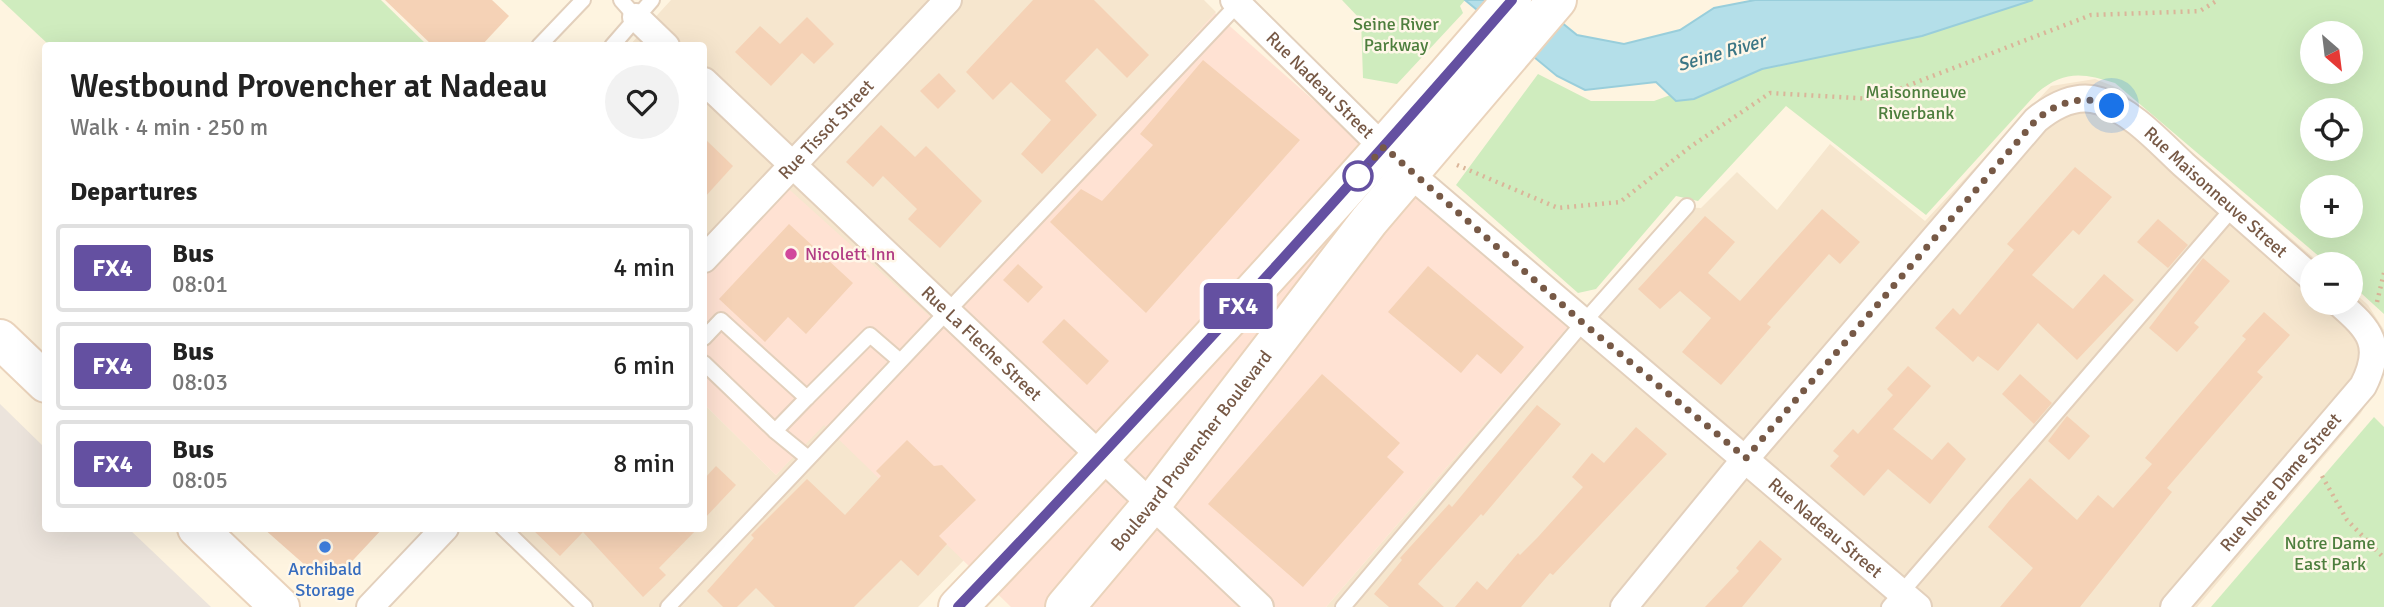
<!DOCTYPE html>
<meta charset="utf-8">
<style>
body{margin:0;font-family:Signika,sans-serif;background:#f2f2f2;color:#222;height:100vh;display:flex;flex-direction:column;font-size:26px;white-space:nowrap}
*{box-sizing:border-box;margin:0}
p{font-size:23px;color:#767676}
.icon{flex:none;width:38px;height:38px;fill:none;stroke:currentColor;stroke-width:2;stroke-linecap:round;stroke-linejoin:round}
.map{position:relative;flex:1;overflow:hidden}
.drawer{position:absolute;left:42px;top:42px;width:665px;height:490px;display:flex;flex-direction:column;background:#fff;border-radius:7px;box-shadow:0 7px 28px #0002}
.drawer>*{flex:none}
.badge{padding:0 14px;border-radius:5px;font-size:24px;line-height:46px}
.needle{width:46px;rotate:152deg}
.tools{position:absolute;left:2300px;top:21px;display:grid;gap:14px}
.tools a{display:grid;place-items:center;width:63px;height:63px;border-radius:50%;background:#fff;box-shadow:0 7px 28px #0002;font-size:35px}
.you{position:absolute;width:35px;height:35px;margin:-18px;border:5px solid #fff;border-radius:50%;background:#1a73e8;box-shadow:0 0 0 10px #1a73e833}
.map>.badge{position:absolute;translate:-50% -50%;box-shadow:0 0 0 4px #fff}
h2{padding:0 28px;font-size:26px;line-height:63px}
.round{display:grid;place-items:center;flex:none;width:74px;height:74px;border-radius:37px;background:#f2f2f2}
.headline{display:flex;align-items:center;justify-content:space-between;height:119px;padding:0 28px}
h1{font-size:33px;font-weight:600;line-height:52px}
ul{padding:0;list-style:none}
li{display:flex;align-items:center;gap:21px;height:88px;margin:0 14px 10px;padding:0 14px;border:4px solid #e0e0e0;border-radius:7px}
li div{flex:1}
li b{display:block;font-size:26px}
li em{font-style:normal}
li .badge{min-width:77px;font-weight:700;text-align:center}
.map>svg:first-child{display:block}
.residential{fill:#f6e6ce}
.commercial{fill:#ffe2d3}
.industrial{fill:#ece4dc}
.green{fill:#cfecbe;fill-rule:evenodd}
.water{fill:#b4dfe9;stroke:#99cedb;stroke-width:2}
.building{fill:#f5d2b6}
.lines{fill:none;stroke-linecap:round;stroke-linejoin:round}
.lane-casing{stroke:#e3d0bc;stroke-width:18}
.street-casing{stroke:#e3d0bc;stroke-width:30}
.secondary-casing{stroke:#ead3bb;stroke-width:42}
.path{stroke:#dab599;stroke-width:4.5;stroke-dasharray:2 5;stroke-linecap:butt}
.lane{stroke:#fff;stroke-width:14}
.street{stroke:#fff;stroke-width:26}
.secondary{stroke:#fff;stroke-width:38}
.line-casing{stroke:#fff;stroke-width:16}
.line{stroke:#6450a1;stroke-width:10}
.walk{stroke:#775946;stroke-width:7;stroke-dasharray:0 12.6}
.stop-dot{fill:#fff;stroke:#6450a1;stroke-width:3.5}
.hotel-dot{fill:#d1479c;stroke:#fff7e8;stroke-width:2.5}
.shop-dot{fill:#3f7fe0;stroke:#fff7e8;stroke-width:2.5}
.labels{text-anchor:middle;stroke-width:5;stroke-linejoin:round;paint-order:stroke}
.park-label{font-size:18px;fill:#4d7e3d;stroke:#fff7e8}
.street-label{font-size:18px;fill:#775946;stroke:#fff7e8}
.hotel-label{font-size:18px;fill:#b23c85;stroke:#fff7e8;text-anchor:start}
.shop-label{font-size:18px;fill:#366cbe;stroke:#fff7e8}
.water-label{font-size:19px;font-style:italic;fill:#3b7685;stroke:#fff7e8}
</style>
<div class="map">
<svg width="2384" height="607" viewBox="0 0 2384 607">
<rect width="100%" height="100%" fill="#fef4e0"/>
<g class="residential">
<polygon points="671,0 1204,0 1216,12 936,322 704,243 704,46 629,46"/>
<polygon points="2095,79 2118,88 2321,264 2312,264 2312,303 2350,303 2350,289 2368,305 2384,330 2384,373 2361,413 2197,607 1326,607 1569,326 1681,207 1701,208 1737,172 1777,210 1830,144 1925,221 2051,86"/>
<polygon points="704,404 776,475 824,424 964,560 918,607 595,607 514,529 704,528"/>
</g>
<polygon class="commercial" points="1215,13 1569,326 1326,607 1011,607 824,425 776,475 704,404 704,243 771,173 936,322"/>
<polygon class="industrial" points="0,404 45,448 46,528 129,529 211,607 0,607"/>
<g class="green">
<polygon points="1,0 381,0 427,45 49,45"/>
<polygon points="1342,0 1465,0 1460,6 1463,13 1397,84 1363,78 1361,20"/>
<path d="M1974 0H2384V314L2350 283V264H2328L2115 83C2083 73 2064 70 2037 93L1926 215 1786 106 1698 201 1676 196 1596 289 1578 293 1456 185 1538 74 1591 101H1654L1747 67ZM2312 33H2350V72H2312ZM2312 110H2350V149H2312ZM2312 187H2350V226H2312Z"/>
<polygon points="2374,417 2384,427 2384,607 2211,607"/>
</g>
<polygon class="water" points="1465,0 1534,0 1577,35 1624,44 1680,30 1714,8 1755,0 2033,0 1922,36 1762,69 1694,99 1676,101 1656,82 1585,90 1557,76"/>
<g class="building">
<polygon points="385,0 492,0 509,16 481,46 433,46"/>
<polygon points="1033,0 1094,0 1149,55 1127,78 1097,48 1065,81 1097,115 1042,174 1021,154 1051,120 1011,82 993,100 966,72"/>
<polygon points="807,17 834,44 814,64 802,53 771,86 735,52 760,26 780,44"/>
<polygon points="1203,60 1300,140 1146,313 1050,222 1081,189 1102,201 1153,145 1140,134"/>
<polygon points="939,73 956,91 938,109 920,91"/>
<polygon points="881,125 915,157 926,146 982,201 940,248 908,219 917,209 883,176 873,187 846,162"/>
<polygon points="704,138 733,166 704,198"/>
<polygon points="2075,167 2112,197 2079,235 2073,230 2032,275 2073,309 2104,274 2134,300 2077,360 2038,323 1998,371 1978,356 1973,362 1935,328 1953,308 1960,315 2014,250 2007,244"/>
<polygon points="1822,209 1860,242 1840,264 1829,254 1767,324 1771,327 1721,385 1682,352 1711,318 1680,291 1660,309 1638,289 1705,216 1735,242 1708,273 1740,301"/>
<polygon points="2158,219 2188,245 2168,268 2137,242"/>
<polygon points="789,224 853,283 806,334 788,317 765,342 719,299"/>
<polygon points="2203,258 2230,281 2194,323 2199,327 2177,352 2149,328"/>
<polygon points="1018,264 1043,287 1028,303 1003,280"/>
<polygon points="1428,266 1524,347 1501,374 1477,354 1461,373 1388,312"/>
<polygon points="2264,312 2290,335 2257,372 2263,377 2167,488 2172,492 2080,607 2000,607 2033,568 1988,527 2009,501 2030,478 2077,520 2098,495 2113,508 2152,464 2145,458 2246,339 2242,336"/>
<polygon points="1064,319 1109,361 1087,385 1042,342"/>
<polygon points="1908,366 1931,386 1893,429 1932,460 1948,442 1966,459 1930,504 1888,469 1864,496 1830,466 1839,456 1833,451 1853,429 1858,434 1893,395 1887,389"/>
<polygon points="1322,374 1400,443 1387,457 1404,472 1303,587 1208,504"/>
<polygon points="2020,374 2052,403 2034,424 2002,394"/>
<polygon points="1537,405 1561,424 1483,516 1481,514 1418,584 1444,607 1389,607 1374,594 1402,560 1400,558 1449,504 1452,507"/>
<polygon points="2067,416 2090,436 2069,460 2048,441"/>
<polygon points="1636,427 1667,454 1553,575 1550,573 1521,607 1455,607 1477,581 1487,590 1518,553 1520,555 1538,537 1583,487 1572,477 1592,453 1604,463"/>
<polygon points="907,440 934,466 942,465 976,500 939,536 947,544 918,576 901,560 854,607 775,607 756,588 737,607 723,607 707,591 754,538 751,535 807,479 845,515 881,476 876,471"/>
<polygon points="716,466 736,485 704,519 704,479"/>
<polygon points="263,528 383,528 342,572 330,560 314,573"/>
<polygon points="531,528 698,528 659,568 666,575 643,597 583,532 560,556"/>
<polygon points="1760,540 1782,559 1742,607 1705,607 1739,571 1736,568"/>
</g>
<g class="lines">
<g class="lane-casing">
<g id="lane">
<polyline points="621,0 636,17"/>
<polyline points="539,46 583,0"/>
<polyline points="612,46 652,0"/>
<polyline points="704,338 721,320 807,398 870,335 899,360"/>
<polyline points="704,363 775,431"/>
<polyline points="807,398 775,431 808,458"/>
<polyline points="503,528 585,607"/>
<polyline points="668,607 1238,4"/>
<polyline points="1343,607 1583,323 1687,206"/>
<polyline points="1889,607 2233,208"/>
</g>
</g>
<g class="street-casing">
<g id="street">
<path id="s1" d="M1234 0 1409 173 1918 607"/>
<polyline points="636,17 666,46"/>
<path id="s2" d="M704 81 1260 607"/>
<path id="s3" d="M704 259 948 0"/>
<polyline points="370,607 445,528"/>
<path id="s4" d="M1624 607 1746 458 2036 120C2053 106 2077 93 2100 101 2132 111 2160 143 2184 165 2227 203 2269 240 2312 278"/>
<path id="s5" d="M2174 607 2363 386C2384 345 2370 330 2339 303"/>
</g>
</g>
<g class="secondary-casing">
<g id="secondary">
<polyline points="0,339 46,383"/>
<polyline points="197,528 280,607"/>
<path d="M958 607C1148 409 1333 208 1512 0"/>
<path id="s6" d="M1065 607 1151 505 1369 221 1557 0"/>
</g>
</g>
<g class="path">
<polyline points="1457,165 1558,208 1620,202 1690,147 1770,93 1873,99 2091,15 2200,11 2218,0"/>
<polyline points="2377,302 2384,273"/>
<polyline points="2322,476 2347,520 2384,558"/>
</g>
<use href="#lane" class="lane"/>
<use href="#street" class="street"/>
<use href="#secondary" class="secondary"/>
</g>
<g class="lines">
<g class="line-casing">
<path id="line" d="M958 607C1147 409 1333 207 1512 0"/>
</g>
<use href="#line" class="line"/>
<path class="walk" d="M1358 176 1384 147 1583 323 1746 458 2036 120C2059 101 2083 94 2112 106"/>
</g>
<circle class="stop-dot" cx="1358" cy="176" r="14"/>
<circle class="hotel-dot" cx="791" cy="254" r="7"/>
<circle class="shop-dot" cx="325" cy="547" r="7"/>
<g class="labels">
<g class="park-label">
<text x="1396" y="30">Seine River<tspan x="1396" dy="21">Parkway</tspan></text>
<text x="1916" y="98">Maisonneuve<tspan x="1916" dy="21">Riverbank</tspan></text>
<text x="2330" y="549">Notre Dame<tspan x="2330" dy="21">East Park</tspan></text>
</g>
<g class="street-label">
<text dy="6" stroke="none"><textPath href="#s1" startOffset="121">Rue Nadeau Street</textPath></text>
<text dy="6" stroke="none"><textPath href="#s3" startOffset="178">Rue Tissot Street</textPath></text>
<text dy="6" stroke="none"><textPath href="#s4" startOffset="856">Rue Maisonneuve Street</textPath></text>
<text dy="6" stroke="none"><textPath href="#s2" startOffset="382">Rue La Fleche Street</textPath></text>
<text dy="6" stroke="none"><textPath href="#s6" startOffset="201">Boulevard Provencher Boulevard</textPath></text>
<text dy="6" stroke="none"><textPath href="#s5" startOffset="164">Rue Notre Dame Street</textPath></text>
<text dy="6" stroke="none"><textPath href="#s1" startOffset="793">Rue Nadeau Street</textPath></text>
</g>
<g class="hotel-label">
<text x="805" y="260">Nicolett Inn</text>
</g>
<g class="shop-label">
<text x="325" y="575">Archibald<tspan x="325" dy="21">Storage</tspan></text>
</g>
<g class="water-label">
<text transform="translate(1721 52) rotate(-16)" y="7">Seine River</text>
</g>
</g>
</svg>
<div class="tools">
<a><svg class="needle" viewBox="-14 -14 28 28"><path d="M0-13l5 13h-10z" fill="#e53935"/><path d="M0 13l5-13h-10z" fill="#767676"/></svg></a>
<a><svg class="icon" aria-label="locate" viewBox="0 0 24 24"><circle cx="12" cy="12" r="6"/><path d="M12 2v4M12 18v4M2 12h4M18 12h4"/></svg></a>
<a>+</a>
<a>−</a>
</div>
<div class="you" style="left:2112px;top:106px"></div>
<b class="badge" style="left:1238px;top:306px;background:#6450a1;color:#fff">FX4</b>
<section class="drawer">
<div class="headline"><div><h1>Westbound Provencher at Nadeau</h1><p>Walk · 4 min · 250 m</p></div><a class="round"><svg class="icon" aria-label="heart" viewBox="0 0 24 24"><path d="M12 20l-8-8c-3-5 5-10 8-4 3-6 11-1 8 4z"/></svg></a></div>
<h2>Departures</h2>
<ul>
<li><span class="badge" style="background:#6450a1;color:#fff">FX4</span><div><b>Bus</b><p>08:01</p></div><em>4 min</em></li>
<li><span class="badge" style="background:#6450a1;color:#fff">FX4</span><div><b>Bus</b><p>08:03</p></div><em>6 min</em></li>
<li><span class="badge" style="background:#6450a1;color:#fff">FX4</span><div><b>Bus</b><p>08:05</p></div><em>8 min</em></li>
</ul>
</section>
</div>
